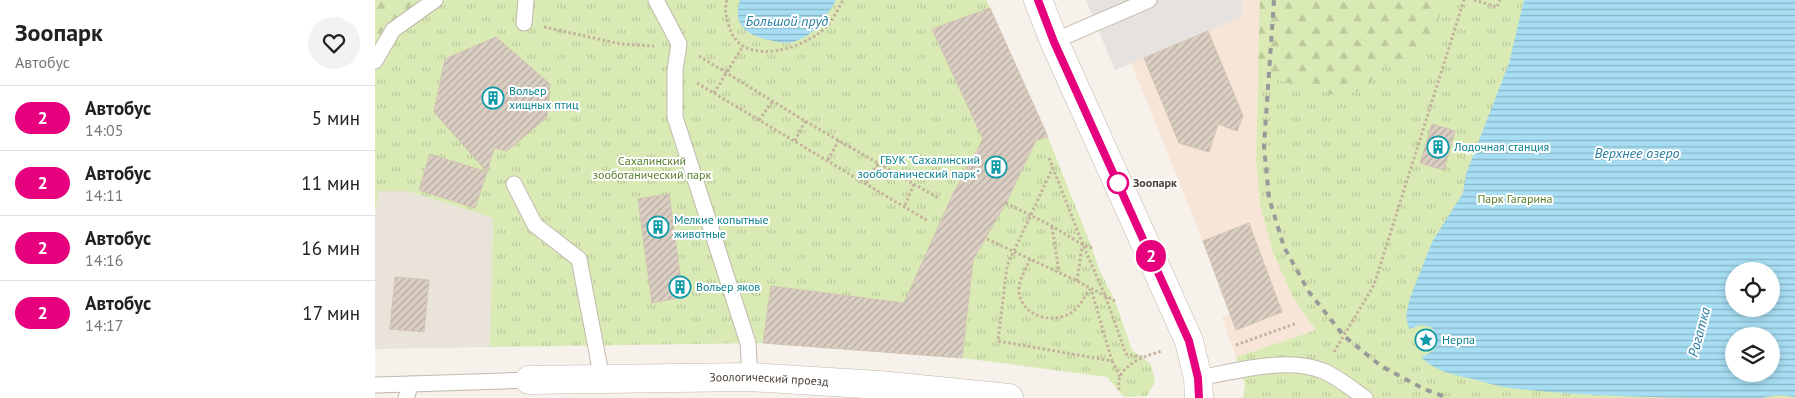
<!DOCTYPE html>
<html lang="ru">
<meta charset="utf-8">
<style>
body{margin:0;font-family:"PT Sans",sans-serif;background:#f2f2f2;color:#222;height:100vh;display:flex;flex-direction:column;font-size:19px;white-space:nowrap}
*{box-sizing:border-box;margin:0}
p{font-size:16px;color:#767676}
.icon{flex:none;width:28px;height:28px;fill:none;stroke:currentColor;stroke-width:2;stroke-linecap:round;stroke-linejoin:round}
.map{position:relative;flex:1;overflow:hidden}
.sheet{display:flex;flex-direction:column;background:#fff;width:375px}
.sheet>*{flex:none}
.badge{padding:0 10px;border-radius:16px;font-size:18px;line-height:32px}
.tools{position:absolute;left:1350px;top:262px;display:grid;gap:10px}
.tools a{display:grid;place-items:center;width:55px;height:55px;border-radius:50%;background:#fff;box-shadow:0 2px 8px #0003;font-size:25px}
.map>.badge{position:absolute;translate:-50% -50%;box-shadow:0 0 0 2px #fff}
.round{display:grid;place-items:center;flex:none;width:52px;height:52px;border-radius:26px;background:#f2f2f2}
.summary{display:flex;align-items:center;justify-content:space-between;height:85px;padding:0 15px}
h1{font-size:24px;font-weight:800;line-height:38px}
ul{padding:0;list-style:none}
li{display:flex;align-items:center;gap:15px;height:65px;padding:0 15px;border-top:1px solid #e0e0e0}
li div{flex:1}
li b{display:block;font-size:19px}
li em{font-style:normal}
li .badge{min-width:55px;font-weight:700;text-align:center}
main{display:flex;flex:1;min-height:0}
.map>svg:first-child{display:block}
.residential{fill:#eae3d9}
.commercial{fill:#f7e6d7}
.grass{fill:url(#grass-tufts);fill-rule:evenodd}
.forest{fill:url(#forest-firs)}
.parking{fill:#e5e2df}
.water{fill:url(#water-rules);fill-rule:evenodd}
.building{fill:url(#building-hatch);stroke:#d3c3b3}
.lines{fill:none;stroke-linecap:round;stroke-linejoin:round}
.service-casing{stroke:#c2b8ad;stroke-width:17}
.minor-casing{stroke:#c2b8ad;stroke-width:29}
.tertiary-casing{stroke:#c2b8ad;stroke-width:29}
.path{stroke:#c4b29e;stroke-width:3;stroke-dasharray:2.5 2.5;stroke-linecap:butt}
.service{stroke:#fff;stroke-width:15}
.minor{stroke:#fff;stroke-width:28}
.tertiary{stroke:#fff;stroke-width:28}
.rail{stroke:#9a9a9a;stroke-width:4;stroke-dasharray:6 6;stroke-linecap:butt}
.line-casing{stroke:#fff;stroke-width:11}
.line{stroke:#e6007e;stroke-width:8}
.stop-dot{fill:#fff;stroke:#e6007e;stroke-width:2.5}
.labels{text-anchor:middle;stroke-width:4;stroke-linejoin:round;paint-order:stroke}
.culture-label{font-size:12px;fill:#0d838f;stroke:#fff;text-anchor:start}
.park-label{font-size:12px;fill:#557f29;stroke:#fff}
.stop-label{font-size:12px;font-weight:bold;fill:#4b4138;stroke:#fff;text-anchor:start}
.street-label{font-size:12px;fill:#4b4138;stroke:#fff}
.water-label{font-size:14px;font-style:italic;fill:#297ea2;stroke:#fff}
</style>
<main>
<section class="sheet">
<div class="summary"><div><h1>Зоопарк</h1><p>Автобус</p></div><a class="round"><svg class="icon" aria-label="heart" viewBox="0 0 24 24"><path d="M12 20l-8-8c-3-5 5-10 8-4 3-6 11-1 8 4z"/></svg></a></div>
<ul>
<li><span class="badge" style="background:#e6007e;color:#fff">2</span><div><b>Автобус</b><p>14:05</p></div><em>5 мин</em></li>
<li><span class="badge" style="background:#e6007e;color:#fff">2</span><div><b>Автобус</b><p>14:11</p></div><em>11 мин</em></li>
<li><span class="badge" style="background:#e6007e;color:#fff">2</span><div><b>Автобус</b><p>14:16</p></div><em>16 мин</em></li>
<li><span class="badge" style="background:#e6007e;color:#fff">2</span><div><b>Автобус</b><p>14:17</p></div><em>17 мин</em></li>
</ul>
</section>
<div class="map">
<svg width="1420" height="398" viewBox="0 0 1420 398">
<defs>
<pattern id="grass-tufts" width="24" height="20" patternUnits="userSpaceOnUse" patternTransform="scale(1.25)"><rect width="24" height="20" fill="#d9eab4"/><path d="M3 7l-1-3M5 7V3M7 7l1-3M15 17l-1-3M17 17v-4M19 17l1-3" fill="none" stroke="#bcca9c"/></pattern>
<pattern id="forest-firs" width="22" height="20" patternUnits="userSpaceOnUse" patternTransform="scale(1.25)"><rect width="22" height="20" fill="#d9eab4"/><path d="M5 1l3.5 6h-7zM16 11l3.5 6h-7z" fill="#bcca9c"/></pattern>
<pattern id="water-rules" width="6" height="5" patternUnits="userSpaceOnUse" patternTransform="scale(1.25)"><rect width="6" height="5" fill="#a7def3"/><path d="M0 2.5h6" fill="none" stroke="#8ab6c6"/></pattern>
<pattern id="building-hatch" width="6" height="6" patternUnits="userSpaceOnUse" patternTransform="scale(1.25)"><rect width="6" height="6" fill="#dbcfc3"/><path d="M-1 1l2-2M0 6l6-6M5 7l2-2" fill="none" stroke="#b4aa9f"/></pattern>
</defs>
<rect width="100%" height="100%" fill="#f6f1eb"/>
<polygon class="residential" points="4,191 33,191 118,218 115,347 0,349 0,212"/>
<polygon class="commercial" points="711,0 885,0 881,161 919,299 941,330 861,357 847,317 855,313 828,241 756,63 740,70"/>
<g class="grass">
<polygon points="0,0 611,0 615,8 557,29 608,139 578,194 529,303 397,286 388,343 115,347 118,218 33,191 4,191 0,212"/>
<path d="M885 0H1420V398H868L870 384 861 357 941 330 919 299 898 253 885 204 881 161ZM1359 271H1396V309H1359ZM1359 336H1396V374H1359Z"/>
<polygon points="673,137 717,248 724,269 740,301 757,350 776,364 780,382 772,396 749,397 732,377 587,358 598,260 631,203 661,140"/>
</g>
<g class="forest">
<polygon points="0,0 48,0 14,21 0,44"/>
<polygon points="885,0 1070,0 1054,49 1008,66 990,89 963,96 883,75"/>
</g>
<polygon class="parking" points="711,0 868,0 866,17 740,70"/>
<g class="water">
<path d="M365 0H461C451 18 440 34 421 41 413 45 403 42 394 40 372 35 357 26 365 0Z"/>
<path d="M1149 0H1420V397L1403 395 1386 398C1303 398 1217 398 1135 388 1122 386 1110 382 1098 379 1080 375 1059 371 1046 357 1062 351 1069 342 1056 327L1046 325 1034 329 1031 316 1035 298 1057 242 1088 193 1091 174 1134 63ZM1359 271H1396V309H1359ZM1359 336H1396V374H1359Z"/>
</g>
<g class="building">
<polygon points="615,8 673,137 661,140 631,203 598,260 587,358 388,343 396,286 529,303 578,194 608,139 557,29"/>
<polygon points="833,31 868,116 862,131 843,124 834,152 804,143 769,58"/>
<polygon points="121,37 175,84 172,117 132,151 119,148 112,172 59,112 70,59"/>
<polygon points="1057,124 1080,131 1069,170 1045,163"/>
<polygon points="55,154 112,172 100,208 44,190"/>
<polygon points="294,194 308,297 277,303 263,199"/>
<polygon points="874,223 907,312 861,330 828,241"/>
<polygon points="20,277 54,280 49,332 15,329"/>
</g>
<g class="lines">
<g class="service-casing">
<g id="service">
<polyline points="281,0 304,44 300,70 300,117 373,343 375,377"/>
<polyline points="149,23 151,0"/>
<polyline points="679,41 774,0"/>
<polyline points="0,61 18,30 60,0"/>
<polyline points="139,184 160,225 204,259 227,379"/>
<path d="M823 378C859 372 912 356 948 371 963 377 977 389 990 398"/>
<polyline points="0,385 36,384"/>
<polyline points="31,398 36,384 154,380"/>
</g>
</g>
<g class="minor-casing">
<g id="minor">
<path id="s1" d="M154 380 375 377 504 385 634 398"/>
</g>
</g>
<g class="tertiary-casing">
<polyline id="tertiary" points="663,0 679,41 814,341 823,378 824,398"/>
</g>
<g class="path">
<path d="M352 0C349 10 351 16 354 26 365 68 426 50 449 29 457 22 463 9 468 0"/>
<polyline points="1099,0 1122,7 1125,0"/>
<polyline points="169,27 246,44 279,46"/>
<polyline points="324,56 430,121 565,199"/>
<polyline points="322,83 553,221"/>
<polyline points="339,93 368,46"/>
<polyline points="384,120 398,101"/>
<polyline points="420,141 430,121"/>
<polyline points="674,158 708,245 730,295 751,354 767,357"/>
<polyline points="453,160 464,140"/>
<polyline points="678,167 632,266 623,341 737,361 716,289"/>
<polyline points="491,183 504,163"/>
<polyline points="631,203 677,226 708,245 717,248"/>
<polyline points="530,205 539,184"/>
<polyline points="677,227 684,272"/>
<polyline points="612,239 702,281 740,301"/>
<path d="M655 259C651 269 643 281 644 292 647 317 677 324 696 313 704 308 710 296 715 289"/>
<polyline points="702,281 707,247"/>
<polyline points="861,345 922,323"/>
<polyline points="959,352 999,285 1089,0"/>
<polyline points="737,361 745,377"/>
<path d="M744 390C744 386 743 380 745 377 751 362 773 355 787 351"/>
</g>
<use href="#service" class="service"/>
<use href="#minor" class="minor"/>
<use href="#tertiary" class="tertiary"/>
<polyline class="rail" points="899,0 889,146 894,198 909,247 934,292 969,336 1006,366 1049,389 1073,398"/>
</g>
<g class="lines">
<g class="line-casing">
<polyline id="line" points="663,0 679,42 814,341 823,378 824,398"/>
</g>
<use href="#line" class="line"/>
</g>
<defs>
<g id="building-ring" transform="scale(1.125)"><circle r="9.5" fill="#fff" stroke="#0f9aa8" stroke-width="1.5"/><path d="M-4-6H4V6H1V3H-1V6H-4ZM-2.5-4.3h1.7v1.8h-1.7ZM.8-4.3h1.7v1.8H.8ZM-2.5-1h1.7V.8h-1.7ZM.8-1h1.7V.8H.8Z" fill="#0f9aa8"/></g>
<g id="sight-ring" transform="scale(1.125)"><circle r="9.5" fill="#fff" stroke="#0f9aa8" stroke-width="1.5"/><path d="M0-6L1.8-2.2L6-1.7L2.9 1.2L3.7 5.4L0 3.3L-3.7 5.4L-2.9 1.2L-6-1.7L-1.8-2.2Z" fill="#0f9aa8"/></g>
</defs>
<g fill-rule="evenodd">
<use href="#building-ring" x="118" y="98"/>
<use href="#building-ring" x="1063" y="147"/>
<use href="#building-ring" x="621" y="167"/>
<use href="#building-ring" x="283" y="227"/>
<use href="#building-ring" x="305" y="287"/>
<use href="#sight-ring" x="1051" y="340"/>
</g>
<circle class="stop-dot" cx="743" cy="183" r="10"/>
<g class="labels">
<g class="culture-label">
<text x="134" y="95">Вольер<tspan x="134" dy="14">хищных птиц</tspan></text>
<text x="1079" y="151">Лодочная станция</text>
<text x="605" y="164" text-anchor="end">ГБУК "Сахалинский<tspan x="605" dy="14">зооботанический парк"</tspan></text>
<text x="299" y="224">Мелкие копытные<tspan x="299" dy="14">животные</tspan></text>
<text x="321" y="291">Вольер яков</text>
<text x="1067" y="344">Нерпа</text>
</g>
<g class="park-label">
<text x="277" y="165">Сахалинский<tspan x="277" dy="14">зооботанический парк</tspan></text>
<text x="1140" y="203">Парк Гагарина</text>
</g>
<g class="stop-label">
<text x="758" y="187">Зоопарк</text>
</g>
<g class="street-label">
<text dy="4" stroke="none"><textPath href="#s1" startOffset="240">Зоологический проезд</textPath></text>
</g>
<g class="water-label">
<text x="412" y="26">Большой пруд</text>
<text x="1262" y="158">Верхнее озеро</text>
<text transform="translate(1324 332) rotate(-75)" y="5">Рогатка</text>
</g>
</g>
</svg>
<div class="tools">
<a><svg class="icon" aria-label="locate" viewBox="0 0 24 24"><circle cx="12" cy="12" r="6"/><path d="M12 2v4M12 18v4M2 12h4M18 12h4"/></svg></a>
<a><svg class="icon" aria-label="layers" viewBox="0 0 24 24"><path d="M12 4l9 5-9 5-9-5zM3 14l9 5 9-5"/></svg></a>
</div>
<b class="badge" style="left:776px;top:256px;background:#e6007e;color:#fff">2</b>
</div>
</main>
